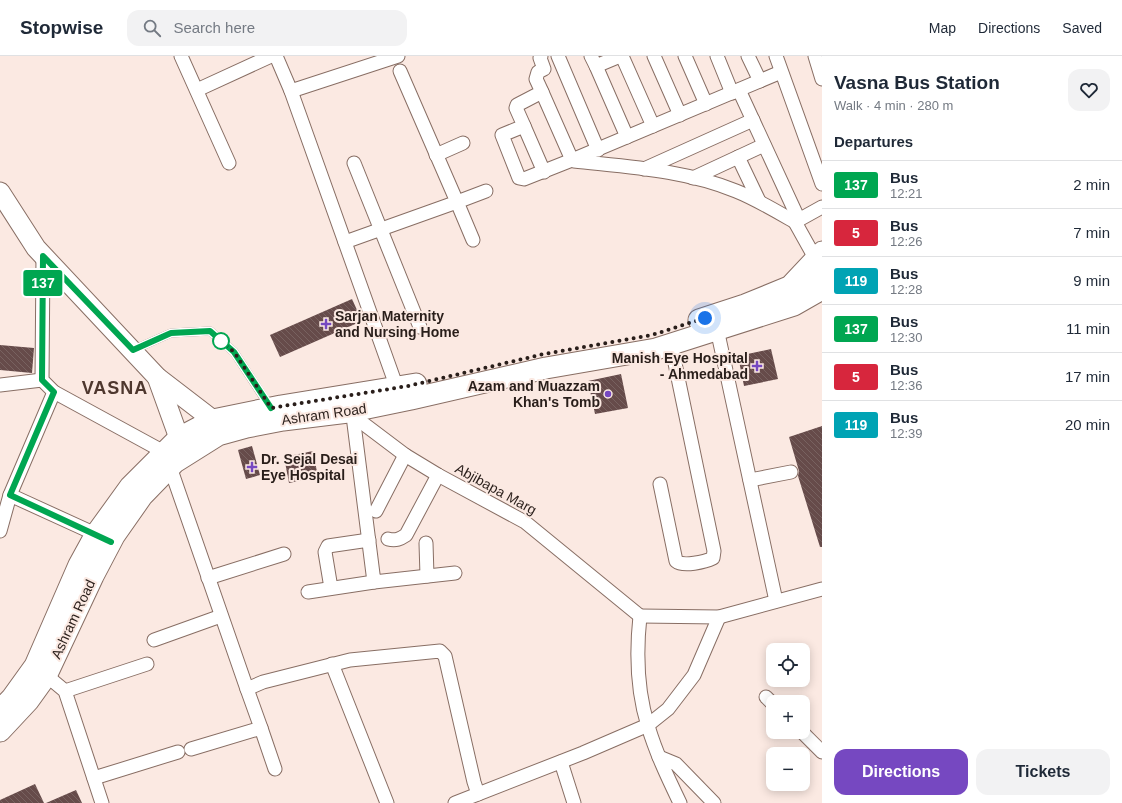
<!DOCTYPE html>
<meta charset="utf-8">
<style>
body{margin:0;font-family:Arial,sans-serif;background:#f2f2f3;color:#1f2937;height:100vh;display:flex;flex-direction:column;font-size:15px;white-space:nowrap}
*{box-sizing:border-box;margin:0}
p{font-size:13px;color:#747a83}
.icon{flex:none;width:22px;height:22px;fill:none;stroke:currentColor;stroke-width:2;stroke-linecap:round;stroke-linejoin:round}
.map{position:relative;flex:1;overflow:hidden}
.drawer{display:flex;flex-direction:column;background:#fff;width:300px}
.drawer>*{flex:none}
.badge{padding:0 8px;border-radius:3px;font-size:14px;line-height:26px}
.buttons{position:absolute;left:766px;top:587px;display:grid;gap:8px}
.buttons a{display:grid;place-items:center;width:44px;height:44px;border-radius:8px;background:#fff;box-shadow:0 2px 10px #0003;font-size:20px}
.you{position:absolute;width:20px;height:20px;margin:-10px;border:3px solid #fff;border-radius:50%;background:#1a73e8;box-shadow:0 0 0 6px #1a73e833}
.map>.badge{position:absolute;translate:-50% -50%;box-shadow:0 0 0 2px #fff}
h2{padding:0 12px;font-size:15px;line-height:36px}
.round{display:grid;place-items:center;flex:none;width:42px;height:42px;border-radius:12px;background:#f2f2f3}
.headline{display:flex;align-items:center;justify-content:space-between;height:68px;padding:0 12px}
h1{font-size:19px;font-weight:800;line-height:30px}
.action{display:flex;gap:8px;margin-top:auto;padding:8px 12px}
.action a{flex:1;height:46px;border-radius:12px;background:#7648c1;color:#fff;font-size:16px;font-weight:800;line-height:46px;text-align:center}
.action a+a{background:#f2f2f3;color:#1f2937}
ul{padding:0;list-style:none}
li{display:flex;align-items:center;gap:12px;height:48px;padding:0 12px;border-top:1px solid #e0e1e3}
li div{flex:1}
li b{display:block;font-size:15px}
li em{font-style:normal}
li .badge{min-width:44px;font-weight:700;text-align:center}
header{display:flex;align-items:center;gap:24px;box-sizing:border-box;height:56px;padding:0 20px;background:#fff;border-bottom:1px solid #e0e1e3}
header strong{font-size:19px}
nav{display:flex;gap:22px;margin-inline-start:auto;font-size:14px}
.search{width:280px;height:36px;background:#f2f2f3;display:flex;align-items:center;gap:10px;box-sizing:border-box;padding:0 14px;border-radius:12px;color:#747a83;font-size:15px}
main{display:flex;flex:1;min-height:0}
.map>svg:first-child{display:block}
.building{fill:url(#building-back-hatch)}
.lines{fill:none;stroke-linecap:round;stroke-linejoin:round}
.lane-casing{stroke:#886e64;stroke-width:9}
.street-casing{stroke:#886e64;stroke-width:15}
.secondary-casing{stroke:#886e64;stroke-width:21}
.primary-casing{stroke:#886e64;stroke-width:23}
.lane{stroke:#fff;stroke-width:7}
.street{stroke:#fff;stroke-width:13}
.secondary{stroke:#fff;stroke-width:19}
.primary{stroke:#fff;stroke-width:21}
.line-casing{stroke:#fff;stroke-width:9}
.line{stroke:#00a651;stroke-width:6}
.walk{stroke:#291e1a;stroke-width:4;stroke-dasharray:0 7.2}
.poi-dot{fill:#7648c1;stroke:#fbe9e2;stroke-width:1.5}
.stop-dot{fill:#fff;stroke:#00a651;stroke-width:2}
.labels{text-anchor:middle;stroke-width:4;stroke-linejoin:round;paint-order:stroke}
.poi-label{font-size:14px;font-weight:bold;fill:#291e1a;stroke:#fbe9e2;text-anchor:start}
.street-label{font-size:14px;fill:#291e1a;stroke:#fbe9e2}
.district-label{font-size:18px;font-weight:bold;letter-spacing:1px;fill:#4e372e;stroke:#fbe9e2}
</style>
<header>
<strong>Stopwise</strong>
<div class="search"><svg class="icon" aria-label="search" viewBox="0 0 24 24"><circle cx="10" cy="10" r="6"/><path d="M15 15l6 6"/></svg>Search here</div>
<nav><a>Map</a><a>Directions</a><a>Saved</a></nav>
</header>
<main>
<div class="map">
<svg width="822" height="747" viewBox="0 0 822 747">
<defs>
<pattern id="building-back-hatch" width="6" height="6" patternUnits="userSpaceOnUse"><rect width="6" height="6" fill="#664b4a"/><path d="M-1 5l2 2M0 0l6 6M5-1l2 2" fill="none" stroke="#786260"/></pattern>
</defs>
<rect width="100%" height="100%" fill="#fbe9e2"/>
<g class="building">
<polygon points="352,243 362,265 280,301 270,279"/>
<polygon points="0,289 34,292 32,317 0,314"/>
<polygon points="771,293 778,323 744,330 738,300"/>
<polygon points="621,318 628,352 595,358 588,325"/>
<polygon points="822,370 822,491 820,491 798,420 799,415 789,381"/>
<polygon points="252,390 260,419 246,423 238,394"/>
<polygon points="313,395 318,421 289,427 284,401"/>
<polygon points="35,728 44,747 0,747 0,744"/>
<polygon points="76,734 82,747 46,747"/>
</g>
<g class="lines">
<g class="lane-casing">
<polyline id="lane" points="133,294 171,277 210,275 234,296 270,351"/>
</g>
<g class="street-casing">
<g id="street">
<polyline points="181,0 229,107"/>
<polyline points="276,0 291,35 397,332"/>
<polyline points="541,0 540,2 544,13 538,16 536,23 542,36 517,49 516,52 524,70 502,79 519,122 524,123 572,104 781,16"/>
<polyline points="558,0 598,94"/>
<polyline points="591,0 596,10 620,0"/>
<polyline points="622,0 653,70"/>
<polyline points="654,0 680,59"/>
<polyline points="685,0 706,48"/>
<polyline points="717,0 732,37"/>
<polyline points="748,0 760,25"/>
<polyline points="776,0 822,128"/>
<polyline points="815,0 822,23"/>
<polyline points="596,10 627,81"/>
<polyline points="197,34 271,0"/>
<polyline points="739,34 799,164"/>
<polyline points="291,35 398,0"/>
<polyline points="542,36 572,104"/>
<polyline points="524,70 544,116"/>
<polyline points="436,99 463,87"/>
<polyline points="738,101 759,145"/>
<path d="M574 105C628 111 685 114 736 135 756 143 776 155 795 166L822 151"/>
<polyline points="354,107 420,271"/>
<polyline points="644,113 753,64"/>
<polyline points="693,122 764,89"/>
<polyline points="795,166 815,202"/>
<polyline points="473,184 457,146 486,135"/>
<polyline points="345,186 457,146 400,15"/>
<polyline points="43,200 42,324 54,336 164,396"/>
<polyline points="717,273 776,545"/>
<polyline points="0,329 42,324"/>
<polyline points="348,356 405,399 438,419 525,466 640,560"/>
<polyline points="353,360 374,526 455,517"/>
<polyline points="170,411 247,633 263,626 350,604 440,595 445,600 474,726 478,738"/>
<polyline points="750,424 791,416"/>
<path d="M660 428 676 505C683 511 705 506 713 502L714 495 671 288"/>
<polyline points="10,439 102,481"/>
<polyline points="376,455 405,399"/>
<polyline points="0,475 10,439 54,336"/>
<path d="M388 483C396 485 400 483 406 479L438 419"/>
<polyline points="426,487 427,520"/>
<polyline points="208,522 284,498"/>
<polyline points="331,532 325,496 328,490 369,484"/>
<polyline points="308,536 374,526"/>
<path d="M640 560C636 597 637 635 648 670 656 697 668 722 680 747"/>
<polyline points="640,560 719,561 822,533"/>
<polyline points="154,584 221,560"/>
<polyline points="332,608 387,747"/>
<polyline points="41,615 65,635 102,747"/>
<polyline points="65,635 147,608"/>
<polyline points="766,641 773,648"/>
<polyline points="261,672 275,713"/>
<polyline points="802,676 822,696"/>
<polyline points="191,693 261,672 247,633"/>
<polyline points="659,701 676,708 714,747"/>
<polyline points="561,706 574,747"/>
<polyline points="94,722 178,696"/>
<polyline points="455,747 583,697 648,669 668,653 694,619 719,561"/>
</g>
</g>
<g class="secondary-casing">
<g id="secondary">
<polyline points="0,136 36,192 157,321 213,364 218,378"/>
<polyline points="792,227 822,195"/>
<polyline points="157,321 179,382 187,395"/>
</g>
</g>
<g class="primary-casing">
<g id="primary">
<polyline points="699,264 745,249 789,231 822,213"/>
<polyline points="0,654 12,642 35,610 79,509 96,478 130,431 179,382 213,364 281,350 416,328"/>
<polyline points="0,675 28,645 46,620 93,520 114,480 142,440 175,406 218,379 247,371 283,364 348,356 411,343 546,312 656,293 794,249 822,233"/>
</g>
</g>
<use href="#lane" class="lane"/>
<use href="#street" class="street"/>
<use href="#secondary" class="secondary"/>
<use href="#primary" class="primary"/>
</g>
<g class="lines">
<g class="line-casing">
<polyline id="line" points="111,486 10,439 54,336 42,324 43,200 133,294 171,277 210,275 234,296 271,352"/>
</g>
<use href="#line" class="line"/>
<polyline class="walk" points="221,285 234,296 271,352 408,330 544,298 652,279 705,262"/>
</g>
<g class="poi-dot">
<path d="M324 262h4v4h4v4h-4v4h-4v-4h-4v-4h4z"/>
<path d="M755 304h4v4h4v4h-4v4h-4v-4h-4v-4h4z"/>
<circle cx="608" cy="338" r="4"/>
<path d="M250 405h4v4h4v4h-4v4h-4v-4h-4v-4h4z"/>
</g>
<circle class="stop-dot" cx="221" cy="285" r="8"/>
<g class="labels">
<g class="poi-label">
<text x="335" y="265">Sarjan Maternity<tspan x="335" dy="16">and Nursing Home</tspan></text>
<text x="748" y="307" text-anchor="end">Manish Eye Hospital<tspan x="748" dy="16">- Ahmedabad</tspan></text>
<text x="600" y="335" text-anchor="end">Azam and Muazzam<tspan x="600" dy="16">Khan's Tomb</tspan></text>
<text x="261" y="408">Dr. Sejal Desai<tspan x="261" dy="16">Eye Hospital</tspan></text>
</g>
<g class="street-label">
<text transform="translate(324 358) rotate(-8)" y="5">Ashram Road</text>
<text transform="translate(496 433) rotate(29)" y="5">Abjibapa Marg</text>
<text transform="translate(73 563) rotate(-65)" y="5">Ashram Road</text>
</g>
<g class="district-label">
<text x="115" y="338">VASNA</text>
</g>
</g>
</svg>
<div class="buttons">
<a><svg class="icon" aria-label="locate" viewBox="0 0 24 24"><circle cx="12" cy="12" r="6"/><path d="M12 2v4M12 18v4M2 12h4M18 12h4"/></svg></a>
<a>+</a>
<a>−</a>
</div>
<div class="you" style="left:705px;top:262px"></div>
<b class="badge" style="left:43px;top:227px;background:#00a651;color:#fff">137</b>
</div>
<section class="drawer">
<div class="headline"><div><h1>Vasna Bus Station</h1><p>Walk · 4 min · 280 m</p></div><a class="round"><svg class="icon" aria-label="heart" viewBox="0 0 24 24"><path d="M12 20l-8-8c-3-5 5-10 8-4 3-6 11-1 8 4z"/></svg></a></div>
<h2>Departures</h2>
<ul>
<li><span class="badge" style="background:#00a651;color:#fff">137</span><div><b>Bus</b><p>12:21</p></div><em>2 min</em></li>
<li><span class="badge" style="background:#d7263d;color:#fff">5</span><div><b>Bus</b><p>12:26</p></div><em>7 min</em></li>
<li><span class="badge" style="background:#00a3b4;color:#fff">119</span><div><b>Bus</b><p>12:28</p></div><em>9 min</em></li>
<li><span class="badge" style="background:#00a651;color:#fff">137</span><div><b>Bus</b><p>12:30</p></div><em>11 min</em></li>
<li><span class="badge" style="background:#d7263d;color:#fff">5</span><div><b>Bus</b><p>12:36</p></div><em>17 min</em></li>
<li><span class="badge" style="background:#00a3b4;color:#fff">119</span><div><b>Bus</b><p>12:39</p></div><em>20 min</em></li>
</ul>
<div class="action"><a>Directions</a><a>Tickets</a></div>
</section>
</main>
